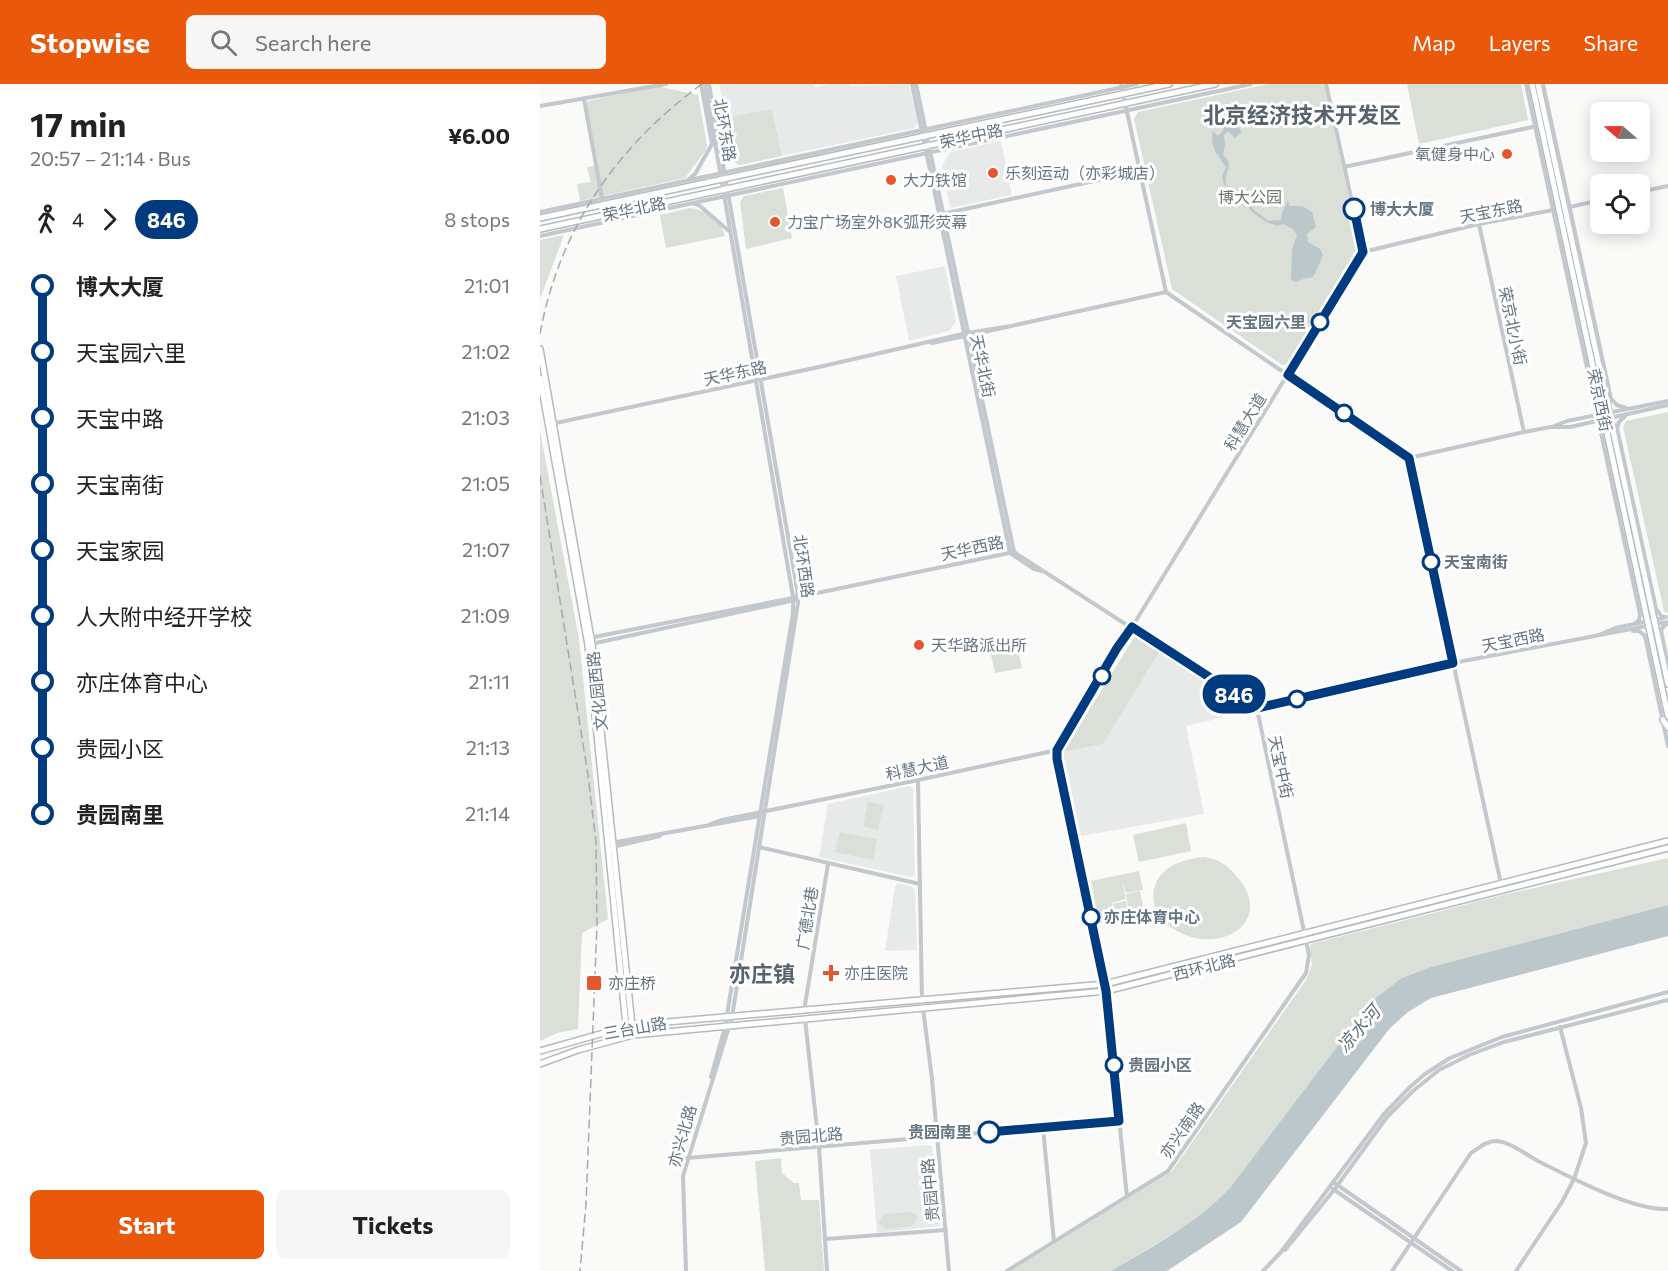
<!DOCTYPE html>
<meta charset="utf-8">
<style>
body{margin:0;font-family:Commissioner,"Noto Sans SC",sans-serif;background:#f6f6f6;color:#222;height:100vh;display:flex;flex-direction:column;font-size:22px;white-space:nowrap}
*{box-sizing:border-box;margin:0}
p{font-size:20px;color:#767676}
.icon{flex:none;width:33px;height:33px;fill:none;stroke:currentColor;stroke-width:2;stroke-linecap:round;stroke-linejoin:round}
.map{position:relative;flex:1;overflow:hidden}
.panel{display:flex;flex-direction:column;background:#fff;width:540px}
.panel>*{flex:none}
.badge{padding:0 12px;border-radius:20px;font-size:21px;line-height:39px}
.needle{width:39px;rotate:290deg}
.controls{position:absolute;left:1050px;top:18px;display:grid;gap:12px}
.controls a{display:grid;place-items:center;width:60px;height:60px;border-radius:9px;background:#fff;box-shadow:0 3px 15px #0003;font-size:30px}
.map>.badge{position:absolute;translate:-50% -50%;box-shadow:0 0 0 3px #fff}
.legs{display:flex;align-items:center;gap:9px;height:66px;padding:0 30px;font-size:20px}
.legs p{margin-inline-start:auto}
.overview{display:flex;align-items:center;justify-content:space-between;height:102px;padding:0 30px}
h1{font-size:33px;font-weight:700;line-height:45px}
.button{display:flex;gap:12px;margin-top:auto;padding:12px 30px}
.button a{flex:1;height:69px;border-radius:9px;background:#ea580c;color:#fff;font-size:24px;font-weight:700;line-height:69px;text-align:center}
.button a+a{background:#f6f6f6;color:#222}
ul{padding:0 30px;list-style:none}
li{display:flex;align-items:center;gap:21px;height:66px;font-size:22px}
li i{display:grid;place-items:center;width:9px;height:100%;margin:0 8px;background:currentColor}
li i::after{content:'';width:15px;height:15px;margin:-8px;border:4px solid;border-radius:50%;background:#fff}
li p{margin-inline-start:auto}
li:first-child i{background:linear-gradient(#0000 50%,currentColor 0)}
li:last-child i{background:linear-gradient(currentColor 50%,#0000 0)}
header{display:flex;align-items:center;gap:36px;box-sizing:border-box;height:84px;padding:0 30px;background:#ea580c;color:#fff}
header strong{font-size:28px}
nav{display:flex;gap:33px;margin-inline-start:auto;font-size:21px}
.search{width:420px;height:54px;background:#f6f6f6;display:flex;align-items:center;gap:15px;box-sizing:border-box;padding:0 21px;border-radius:9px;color:#767676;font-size:22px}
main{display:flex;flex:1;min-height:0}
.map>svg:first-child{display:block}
.built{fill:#e8e9e9}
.green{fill:#dadfd7}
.water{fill:#bbc7cb}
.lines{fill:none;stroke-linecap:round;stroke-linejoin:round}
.major-casing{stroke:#b5babe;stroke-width:8}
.minor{stroke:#c3c8cc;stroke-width:4}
.major{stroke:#fff;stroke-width:5}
.rail{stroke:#a2aab0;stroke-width:1.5;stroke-dasharray:9 4.5;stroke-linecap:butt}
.line-1-casing{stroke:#fff;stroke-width:14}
.line-1{stroke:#003b80;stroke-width:9}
.poi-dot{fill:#e4572e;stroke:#fff;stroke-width:2}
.stop-1-dot{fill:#fff;stroke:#003b80;stroke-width:3}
.labels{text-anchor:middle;stroke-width:6;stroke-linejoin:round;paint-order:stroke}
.street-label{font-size:16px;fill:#657683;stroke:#fff}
.poi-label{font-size:16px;fill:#657683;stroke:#fff;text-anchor:start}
.park-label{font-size:16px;fill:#687a64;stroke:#fff}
.stop-label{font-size:16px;font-weight:bold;fill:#657683;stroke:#fff;text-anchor:start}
.water-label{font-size:18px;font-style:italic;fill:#60757c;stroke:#fff}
.district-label{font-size:22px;font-weight:bold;fill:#57646e;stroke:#fff}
</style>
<header>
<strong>Stopwise</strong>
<div class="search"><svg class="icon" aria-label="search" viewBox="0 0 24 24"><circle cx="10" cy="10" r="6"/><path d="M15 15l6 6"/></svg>Search here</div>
<nav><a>Map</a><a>Layers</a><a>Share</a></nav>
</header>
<main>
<section class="panel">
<div class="overview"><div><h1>17 min</h1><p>20:57 – 21:14 · Bus</p></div><b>¥6.00</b></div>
<div class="legs"><svg class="icon" aria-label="walk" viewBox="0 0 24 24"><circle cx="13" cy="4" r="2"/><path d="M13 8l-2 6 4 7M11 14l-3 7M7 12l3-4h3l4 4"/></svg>4<svg class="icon" aria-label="forward" viewBox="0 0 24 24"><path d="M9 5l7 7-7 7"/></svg><b class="badge" style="background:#003b80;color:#fff">846</b><p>8 stops</p></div>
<ul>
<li><i style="color:#003b80"></i><b>博大大厦</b><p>21:01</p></li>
<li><i style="color:#003b80"></i><span>天宝园六里</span><p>21:02</p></li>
<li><i style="color:#003b80"></i><span>天宝中路</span><p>21:03</p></li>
<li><i style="color:#003b80"></i><span>天宝南街</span><p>21:05</p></li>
<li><i style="color:#003b80"></i><span>天宝家园</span><p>21:07</p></li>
<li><i style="color:#003b80"></i><span>人大附中经开学校</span><p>21:09</p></li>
<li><i style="color:#003b80"></i><span>亦庄体育中心</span><p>21:11</p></li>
<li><i style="color:#003b80"></i><span>贵园小区</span><p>21:13</p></li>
<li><i style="color:#003b80"></i><b>贵园南里</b><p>21:14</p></li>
</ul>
<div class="button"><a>Start</a><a>Tickets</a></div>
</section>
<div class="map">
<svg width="1128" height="1187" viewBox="0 0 1128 1187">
<rect width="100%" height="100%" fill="#fafaf8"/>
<g class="built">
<polygon points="179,0 274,0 275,3 289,0 310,0 311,2 369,0 378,38 374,44 242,72 232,25 186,34"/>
<polygon points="461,57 472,111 410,124 402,82 410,68"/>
<polygon points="405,182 416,238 409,247 369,257 356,192"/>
<polygon points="620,567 711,627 646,642 664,730 541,752 523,668 563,660"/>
<polygon points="369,702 373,704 375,792 370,793 279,773 288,720"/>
<polygon points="358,799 373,803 375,807 377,866 345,867 355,802"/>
<polygon points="387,1061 392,1062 400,1142 337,1149 330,1066"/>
</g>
<g class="green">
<polygon points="728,0 784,0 819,161 818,167 748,280 742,281 632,205 594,35 598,28"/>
<polygon points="867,0 981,0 988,36 879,60"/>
<polygon points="116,2 158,11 167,61 165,67 145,94 40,117 37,100 51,98 47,83 58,81 46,20 48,17"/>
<polygon points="232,25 242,72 199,81 193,77 184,34"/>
<polygon points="243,104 252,154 206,165 200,118 204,112"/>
<path d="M150 124C163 124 183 139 185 152L126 164 120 131Z"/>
<polygon points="24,151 0,215 0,156"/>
<polygon points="1128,328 1128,528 1126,529 1124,527 1083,343 1086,337"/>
<polygon points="0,347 39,555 68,835 42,849 38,945 17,949 0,957"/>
<polygon points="597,552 620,567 563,660 523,668 594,554"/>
<polygon points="476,556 482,584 455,589 449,562"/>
<polygon points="328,718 344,721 338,746 323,742"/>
<polygon points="646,739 651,767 599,778 593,751"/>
<polygon points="300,748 337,755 333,776 295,768"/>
<path d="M664 773C680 775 688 782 698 794 726 826 702 858 663 855 654 855 645 851 637 847 614 835 603 805 626 786 635 778 652 774 664 773Z"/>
<polygon points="1128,774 1128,821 891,883 862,894 690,1104 673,1122 651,1139 571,1187 471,1187 632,1087 766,896 772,881 770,864 771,860 963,811"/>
<polygon points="599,787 603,806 586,809 582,797 586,815 572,819 575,836 559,839 551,797"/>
<polygon points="600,807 604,829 576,836 573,820 586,817 589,829 586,810"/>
<polygon points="241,1074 242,1089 254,1099 259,1099 261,1116 279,1116 284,1187 225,1187 215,1077"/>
<polygon points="371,1128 376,1130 377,1135 372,1142 346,1145 339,1140 340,1135 344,1130"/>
</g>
<g class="water">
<path d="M679 36 689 42 694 38 702 48 695 54 688 47 684 51 685 61 683 71C696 83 683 86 686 101L702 107 712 124 728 137 741 136 742 128 748 117 750 122H762L772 128 776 143 767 150 768 158 780 165 783 171 775 190 771 194H766L756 198 751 196 752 165 757 151 753 145 743 140 738 142 726 138 711 127 698 108 684 101 682 92 686 83C678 71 669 63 673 47L678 52 684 45 679 39 673 43Z"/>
<path d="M1128 821V852L891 914 868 928 850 944 701 1138 627 1187H571C613 1162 656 1140 690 1104L832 917 862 894 891 883Z"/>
</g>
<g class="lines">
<g class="major-casing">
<g id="major">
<polyline points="992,0 1128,632"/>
<polyline points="998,0 1128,600"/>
<polyline points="0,134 629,0"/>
<polyline points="0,145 675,0"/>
<polyline points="0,265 52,560 93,951"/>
<polyline points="0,294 48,561 87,952"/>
<polyline points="1123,636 1128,643"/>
<polyline points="0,967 92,941 565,900 1128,757"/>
<polyline points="0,980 38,966 93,951 566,907 1128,764"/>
</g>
</g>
<g class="minor">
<polyline points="165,0 253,513 253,529 185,943 171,993"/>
<polyline points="372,0 470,469 494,485 502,487"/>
<polyline points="376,0 474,468"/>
<polyline points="581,0 626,208 869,374 984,348 1011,343 1030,343 1128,321"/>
<polyline points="986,0 1100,530 1099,536 1094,540"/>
<polyline points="1003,0 1071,315 1077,321 1086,324"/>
<polyline points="44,15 62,114"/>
<polyline points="0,22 126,0"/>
<polyline points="804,83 997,42"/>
<polyline points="149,95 155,90 172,60 161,0"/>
<polyline points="1100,108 1128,102"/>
<polyline points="153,119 711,0"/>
<polyline points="1030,123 1060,116"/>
<polyline points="0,128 597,0"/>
<polyline points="402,130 600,87"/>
<polyline points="939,140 984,348"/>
<polyline points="0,152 153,119 160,122 189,147"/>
<polyline points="823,168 939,140 1013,126"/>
<polyline points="392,259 467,243"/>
<polyline points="1085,332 1079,338 1077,344 1116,525 1122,533 1126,533"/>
<polyline points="11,340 279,283 427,249 471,242 626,208"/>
<polyline points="1014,342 1027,337 1128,317"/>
<polyline points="869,374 961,800"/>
<polyline points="1128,539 1124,542 1121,546 1128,582"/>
<polyline points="1093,547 1099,547 1105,552 1128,662"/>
<polyline points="1059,551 1075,544 1124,534"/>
<polyline points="49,554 258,513 474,468 717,625 769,871 766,889 628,1087 467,1187"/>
<polyline points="51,560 255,516"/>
<polyline points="565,588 587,555 591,547"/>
<polyline points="717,625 913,579 1128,538"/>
<polyline points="517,666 517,675 566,907 587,1113"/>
<polyline points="378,696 382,916 392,995 409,1187"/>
<polyline points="171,740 182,736 378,696 517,666 584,553 592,543 823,168 786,0"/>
<polyline points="71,759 220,732"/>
<polyline points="72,763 120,752"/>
<polyline points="219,763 380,800"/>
<polyline points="264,927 288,780"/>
<polyline points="265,935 279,1063 287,1187"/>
<polyline points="503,1044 514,1158"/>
<polyline points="147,1074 579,1037"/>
<polyline points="796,1100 921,1187"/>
<polyline points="793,1105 912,1187"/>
<polyline points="285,1155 406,1146"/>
<polyline points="745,1166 794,1106 847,1033 873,1007 899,986 929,971 964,958 1128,916"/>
<polyline points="146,1187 143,1092 192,933 258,519 257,504 169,0"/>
<polyline points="723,1187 741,1168 844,1030 870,1003 885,990 910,974 962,953 1128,908"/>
<path d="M852 1187 931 1069C939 1064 946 1057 956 1057 971 1058 985 1070 998 1077 1030 1093 1093 1127 1128 1125"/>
<polyline points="976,1187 1022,1118 1034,1095 1046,1059 1041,1024 1020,943"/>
</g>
<use href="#major" class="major"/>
<g class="rail">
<path d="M0 250C19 145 77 62 162 0"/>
<polyline points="0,392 48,691 56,758 57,840 46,1120 40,1187"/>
</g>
</g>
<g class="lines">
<g class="line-1-casing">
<polyline id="line-1" points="449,1048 579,1037 566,907 517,675 517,666 577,564 592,543 717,624 913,579 869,374 748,291 823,168 814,125"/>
</g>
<use href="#line-1" class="line-1"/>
</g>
<g class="poi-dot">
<circle cx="967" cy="70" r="6"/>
<circle cx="453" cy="89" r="6"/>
<circle cx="351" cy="96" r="6"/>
<circle cx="235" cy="138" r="6"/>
<circle cx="379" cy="561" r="6"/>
<path d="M288 880h6v6h6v6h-6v6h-6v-6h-6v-6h6z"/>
<rect x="46" y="891" width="16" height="16" rx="3"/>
</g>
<g class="stop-1-dot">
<circle cx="814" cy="125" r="10"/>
<circle cx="780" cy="238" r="8"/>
<circle cx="804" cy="329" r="8"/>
<circle cx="891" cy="478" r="8"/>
<circle cx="562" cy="592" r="8"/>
<circle cx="757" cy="615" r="8"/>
<circle cx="551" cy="833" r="8"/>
<circle cx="574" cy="981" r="8"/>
<circle cx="449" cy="1048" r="10"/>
</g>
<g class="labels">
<g class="street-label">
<text transform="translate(185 46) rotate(80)" y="6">北环东路</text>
<text transform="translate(431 52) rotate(-12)" y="6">荣华中路</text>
<text transform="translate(94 125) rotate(-12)" y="6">荣华北路</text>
<text transform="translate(951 127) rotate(-11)" y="6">天宝东路</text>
<text transform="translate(973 242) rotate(78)" y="6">荣京北小街</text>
<text transform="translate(443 282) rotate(78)" y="6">天华北街</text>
<text transform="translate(195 289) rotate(-12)" y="6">天华东路</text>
<text transform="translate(1060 316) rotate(78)" y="6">荣京西街</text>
<text transform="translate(705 338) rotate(-58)" y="6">科慧大道</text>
<text transform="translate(432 464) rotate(-12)" y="6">天华西路</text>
<text transform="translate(264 482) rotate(82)" y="6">北环西路</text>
<text transform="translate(973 556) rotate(-11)" y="6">天宝西路</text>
<text transform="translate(57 607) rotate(-96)" y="6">文化园西路</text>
<text transform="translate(741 683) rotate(78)" y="6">天宝中街</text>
<text transform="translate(377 684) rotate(-12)" y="6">科慧大道</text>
<text transform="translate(267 834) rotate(-81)" y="6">广德北巷</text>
<text transform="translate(664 883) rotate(-14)" y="6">西环北路</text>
<text transform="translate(95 944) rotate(-10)" y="6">三台山路</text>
<text transform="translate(642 1046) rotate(-55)" y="6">亦兴南路</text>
<text transform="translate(142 1052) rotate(-74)" y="6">亦兴北路</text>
<text transform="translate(271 1052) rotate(-5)" y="6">贵园北路</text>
<text transform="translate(390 1106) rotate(-95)" y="6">贵园中路</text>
</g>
<g class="poi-label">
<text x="955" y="76" text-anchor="end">氧健身中心</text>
<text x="465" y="95">乐刻运动（亦彩城店）</text>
<text x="363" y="102">大力铁馆</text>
<text x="247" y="144">力宝广场室外8K弧形荧幕</text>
<text x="391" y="567">天华路派出所</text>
<text x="304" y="895">亦庄医院</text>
<text x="68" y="905">亦庄桥</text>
</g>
<g class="park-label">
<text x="710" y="119">博大公园</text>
</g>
<g class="stop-label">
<text x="830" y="131">博大大厦</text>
<text x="766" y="244" text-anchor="end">天宝园六里</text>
<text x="904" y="484">天宝南街</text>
<text x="564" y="839">亦庄体育中心</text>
<text x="588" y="987">贵园小区</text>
<text x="432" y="1054" text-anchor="end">贵园南里</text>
</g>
<g class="water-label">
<text transform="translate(819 945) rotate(-49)" y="6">凉水河</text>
</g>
<g class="district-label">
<text x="762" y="39">北京经济技术开发区</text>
<text x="222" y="898">亦庄镇</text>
</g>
</g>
</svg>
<div class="controls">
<a><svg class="needle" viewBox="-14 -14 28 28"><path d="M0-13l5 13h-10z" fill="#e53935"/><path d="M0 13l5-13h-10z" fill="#767676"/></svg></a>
<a><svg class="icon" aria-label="locate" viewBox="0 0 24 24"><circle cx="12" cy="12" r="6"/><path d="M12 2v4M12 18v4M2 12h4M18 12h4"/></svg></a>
</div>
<b class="badge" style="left:694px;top:610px;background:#003b80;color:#fff">846</b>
</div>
</main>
